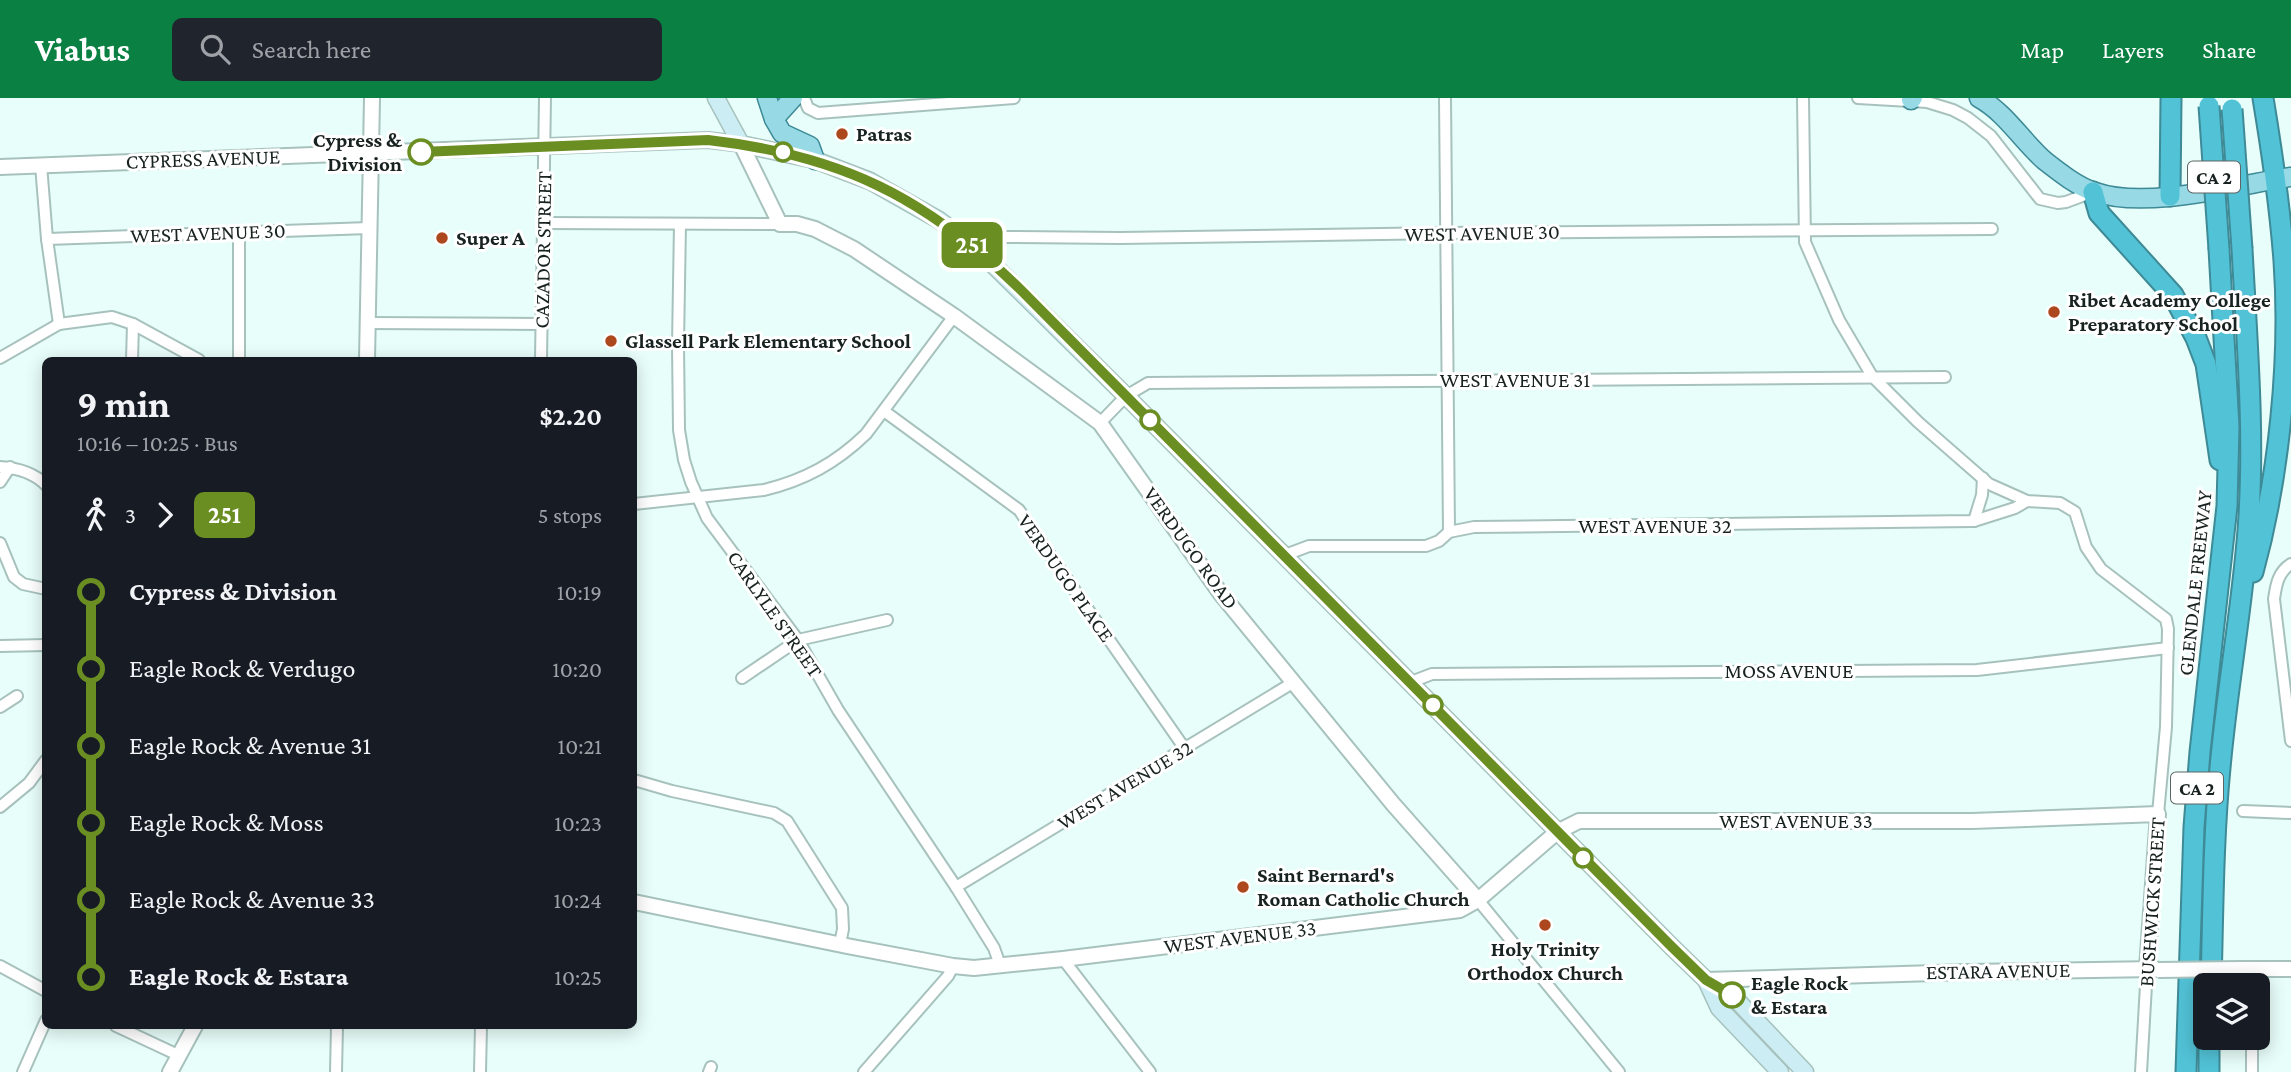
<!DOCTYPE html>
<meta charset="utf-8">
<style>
body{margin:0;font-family:"Crimson Pro",serif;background:#20242c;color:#f1f3f6;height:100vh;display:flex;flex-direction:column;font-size:26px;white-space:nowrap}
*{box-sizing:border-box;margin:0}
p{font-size:23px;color:#9ea1a6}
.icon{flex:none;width:38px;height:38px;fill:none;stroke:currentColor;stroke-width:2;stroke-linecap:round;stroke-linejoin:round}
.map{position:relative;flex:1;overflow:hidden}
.details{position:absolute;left:42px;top:259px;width:595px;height:672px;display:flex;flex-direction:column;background:#171b24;border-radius:10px;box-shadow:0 4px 18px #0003}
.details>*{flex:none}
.badge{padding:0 14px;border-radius:10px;font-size:24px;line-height:46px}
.buttons{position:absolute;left:2193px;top:875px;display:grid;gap:14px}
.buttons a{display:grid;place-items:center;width:77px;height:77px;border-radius:10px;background:#171b24;box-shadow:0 4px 18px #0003;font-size:35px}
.map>.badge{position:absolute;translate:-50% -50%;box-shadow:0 0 0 4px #fff}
.legs{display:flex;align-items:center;gap:10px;height:77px;padding:0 35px;font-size:23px}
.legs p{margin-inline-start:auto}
.headline{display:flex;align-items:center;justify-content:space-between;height:119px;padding:0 35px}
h1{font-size:38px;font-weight:700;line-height:52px}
ul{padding:0 35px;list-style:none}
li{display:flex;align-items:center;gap:24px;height:77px;font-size:26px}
li i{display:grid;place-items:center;width:10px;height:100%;margin:0 9px;background:currentColor}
li i::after{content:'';width:18px;height:18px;margin:-9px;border:5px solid;border-radius:50%;background:#171b24}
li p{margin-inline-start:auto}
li:first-child i{background:linear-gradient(#0000 50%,currentColor 0)}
li:last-child i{background:linear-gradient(currentColor 50%,#0000 0)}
header{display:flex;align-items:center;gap:42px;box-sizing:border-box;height:98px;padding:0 35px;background:#0b8043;color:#fff}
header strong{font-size:33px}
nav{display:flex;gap:38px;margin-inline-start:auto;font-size:24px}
.search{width:490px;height:63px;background:#20242c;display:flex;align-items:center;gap:18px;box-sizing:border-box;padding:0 24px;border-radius:10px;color:#9ea1a6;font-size:26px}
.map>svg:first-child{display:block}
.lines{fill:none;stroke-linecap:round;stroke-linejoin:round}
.minor-casing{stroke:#a7c2bd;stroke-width:14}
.tertiary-casing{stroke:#a7c2bd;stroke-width:18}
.secondary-casing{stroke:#a7c2bd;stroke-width:19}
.primary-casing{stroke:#3e8a96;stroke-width:21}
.motorway-casing{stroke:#3e8a96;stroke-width:23}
.minor{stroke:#fff;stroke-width:10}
.tertiary{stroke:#fff;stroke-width:14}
.secondary{stroke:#cbedf3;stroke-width:16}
.primary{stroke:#97dae6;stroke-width:18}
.motorway{stroke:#52c2d6;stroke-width:19}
.tertiary-bridge-casing{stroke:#a7c2bd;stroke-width:18;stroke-linecap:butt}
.motorway-bridge-casing{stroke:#3e8a96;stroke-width:23;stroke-linecap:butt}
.tertiary-bridge{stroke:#fff;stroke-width:14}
.motorway-bridge{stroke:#52c2d6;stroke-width:19}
.line-1-casing{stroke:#fff;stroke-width:16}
.line-1{stroke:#6b8e23;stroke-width:10}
.poi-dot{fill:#ad471d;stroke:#fff;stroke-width:2.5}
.stop-1-dot{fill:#fff;stroke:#6b8e23;stroke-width:3.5}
.labels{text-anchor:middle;stroke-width:6;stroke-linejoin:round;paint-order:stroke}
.shield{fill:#fff;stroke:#5d6463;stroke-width:2}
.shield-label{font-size:19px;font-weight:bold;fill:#182220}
.poi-label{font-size:21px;font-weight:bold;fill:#182220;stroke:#fff;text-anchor:start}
.stop-label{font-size:21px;font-weight:bold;fill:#182220;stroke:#fff;text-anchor:end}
.street-label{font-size:21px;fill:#182220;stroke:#fff}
</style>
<header>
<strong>Viabus</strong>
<div class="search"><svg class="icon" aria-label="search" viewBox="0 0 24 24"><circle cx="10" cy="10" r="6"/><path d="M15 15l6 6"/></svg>Search here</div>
<nav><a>Map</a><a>Layers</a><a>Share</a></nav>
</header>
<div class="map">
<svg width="2291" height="974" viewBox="0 0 2291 974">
<rect width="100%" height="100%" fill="#e8fefa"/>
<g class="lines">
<g class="minor-casing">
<g id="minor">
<polyline points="804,0 808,10 818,15 1014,0"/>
<polyline points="1445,0 1449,434"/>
<polyline points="1803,0 1805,144 1839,222 1872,278 1918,324 1989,386 2027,403 2060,405 2075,414 2086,449 2101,471 2166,521 2168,531 2166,629 2158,716"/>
<polyline points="1858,0 1927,4 1953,12 1968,20 1991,38 2040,101 2058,105 2066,104 2093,94"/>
<polyline points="41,67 47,141 59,226"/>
<polyline points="543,125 780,126"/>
<polyline points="680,126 678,247 679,332 684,362 691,384 707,420 798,542 838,612 956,789 994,850 1000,867"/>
<polyline points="47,141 369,130"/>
<polyline points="975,149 1006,139 1120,140 1445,135 1992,131"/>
<polyline points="367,225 541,226"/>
<polyline points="0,260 59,226 112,219 133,226 199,262"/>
<polyline points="132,262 133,226"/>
<polyline points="239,262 239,134"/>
<polyline points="541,262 545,0"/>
<polyline points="884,313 1019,412 1185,651"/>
<polyline points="1100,325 1126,298 1148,285 1945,279"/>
<path d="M0 369C17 370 33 374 46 387"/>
<polyline points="0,384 10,369"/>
<path d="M634 406 764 392C805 382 836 365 866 336L954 218"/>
<polyline points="1974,423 1982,397 1983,380"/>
<polyline points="0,445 14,479 23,486 46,491"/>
<polyline points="1285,457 1309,448 1426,448 1439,443 1449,434 1474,429 1974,423 2015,410 2027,403"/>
<path d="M2291 466C2278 474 2276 487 2274 501L2291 643"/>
<polyline points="0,548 46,547"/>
<polyline points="742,580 798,542 887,522"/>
<polyline points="1411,584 1432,576 1977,572 2168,550"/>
<polyline points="0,609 17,598"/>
<polyline points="634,682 672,693 774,715 787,723 842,810 843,831 840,846"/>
<polyline points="0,709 29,685 46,662"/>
<polyline points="2243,713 2291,715"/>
<polyline points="956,789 1294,584"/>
<polyline points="1478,802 1619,974"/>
<polyline points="1063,861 1150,974"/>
<polyline points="0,868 46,893"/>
<polyline points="2254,887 2254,871"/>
<polyline points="116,928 178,957"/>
<polyline points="23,974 46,922"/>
<polyline points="336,974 337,928"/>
<polyline points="480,974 481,928"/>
<polyline points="709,974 711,969"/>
<polyline points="864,974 948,878 953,868"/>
<polyline points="2141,974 2147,870"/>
<polyline points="2252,974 2252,940"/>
</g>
</g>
<g class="tertiary-casing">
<g id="tertiary">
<polyline points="0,69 708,42 741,46 780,126 797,126 815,131 854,151 954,218 1100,325 1221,496 1393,706 1478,802"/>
<polyline points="367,262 372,0"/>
<polyline points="634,804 847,848 953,868 974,870 1063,861 1460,812 1478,802 1557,734 1579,723 1972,723 2158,716 2147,870"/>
<polyline points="2241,871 2291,871"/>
<polyline points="1706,882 1968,874 2156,871"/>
<polyline points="170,974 195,928"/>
</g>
</g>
<g class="secondary-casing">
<g id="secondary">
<polyline points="716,0 741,46 815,62 870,83 939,122 975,149 1126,298 1671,848 1706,882 1732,897 1805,974"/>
<polyline points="1706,882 1719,910 1780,974"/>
</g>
</g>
<g class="primary-casing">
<g id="primary">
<polyline points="767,0 774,21 782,35 810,48 815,62"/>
<path d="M1979 0C2006 15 2022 43 2045 63 2059 74 2078 89 2095 94 2146 112 2237 87 2291 79"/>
<polyline points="1911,2 1913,0"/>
<polyline points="774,21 793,0"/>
</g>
</g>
<g class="motorway-casing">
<g id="motorway">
<polyline points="2093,94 2099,115 2173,197 2196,240 2206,266 2220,362"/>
<polyline points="2170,98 2171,0"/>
<path d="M2253 474C2279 380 2291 261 2284 163 2280 109 2272 54 2263 0"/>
<path d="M2211 887C2213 815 2213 742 2220 670 2227 590 2242 512 2248 432 2255 339 2247 245 2242 151"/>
<polyline points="2186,974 2194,729 2200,654 2227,408 2229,329 2219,151"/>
<polyline points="2209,974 2209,940"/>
</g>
</g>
<use href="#minor" class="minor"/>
<use href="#tertiary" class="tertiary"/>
<use href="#secondary" class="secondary"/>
<use href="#primary" class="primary"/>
<use href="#motorway" class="motorway"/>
<g class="tertiary-bridge-casing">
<polyline id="tertiary-bridge" points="2158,872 2241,871"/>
</g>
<g class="motorway-bridge-casing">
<g id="motorway-bridge">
<polyline points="2209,8 2219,151"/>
<polyline points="2232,11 2242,151"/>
</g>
</g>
<use href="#tertiary-bridge" class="tertiary-bridge"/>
<use href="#motorway-bridge" class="motorway-bridge"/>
</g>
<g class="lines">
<g class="line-1-casing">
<path id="line-1" d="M421 54 708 42C840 57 926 99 1021 192L1671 848 1706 882 1732 897"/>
</g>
<use href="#line-1" class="line-1"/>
</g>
<g class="poi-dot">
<circle cx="842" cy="36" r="7"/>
<circle cx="442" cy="140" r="7"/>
<circle cx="2054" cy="214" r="7"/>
<circle cx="611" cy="243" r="7"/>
<circle cx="1243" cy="789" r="7"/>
<circle cx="1545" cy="827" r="7"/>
</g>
<g class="stop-1-dot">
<circle cx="421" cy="54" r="12"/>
<circle cx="783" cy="54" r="9"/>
<circle cx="1150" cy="322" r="9"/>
<circle cx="1433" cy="607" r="9"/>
<circle cx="1583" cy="760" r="9"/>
<circle cx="1732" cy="897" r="12"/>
</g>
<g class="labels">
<g class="shield">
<rect x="2188" y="63.5" width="52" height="31" rx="5"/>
<rect x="2171" y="674.5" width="52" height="31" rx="5"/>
</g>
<g class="shield-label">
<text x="2214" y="86">CA 2</text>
<text x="2197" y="697">CA 2</text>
</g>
<g class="poi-label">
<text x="856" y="43">Patras</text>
<text x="456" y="147">Super A</text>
<text x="2068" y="209">Ribet Academy College<tspan x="2068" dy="24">Preparatory School</tspan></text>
<text x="625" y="250">Glassell Park Elementary School</text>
<text x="1257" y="784">Saint Bernard's<tspan x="1257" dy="24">Roman Catholic Church</tspan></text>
<text x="1545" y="858" text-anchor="middle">Holy Trinity<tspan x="1545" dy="24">Orthodox Church</tspan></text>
</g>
<g class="stop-label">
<text x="402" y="49">Cypress &amp;<tspan x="402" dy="24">Division</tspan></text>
<text x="1751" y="892" text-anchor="start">Eagle Rock<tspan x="1751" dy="24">&amp; Estara</tspan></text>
</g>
<g class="street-label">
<text transform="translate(203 61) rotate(-2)" y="7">CYPRESS AVENUE</text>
<text transform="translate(208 135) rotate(-2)" y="7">WEST AVENUE 30</text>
<text transform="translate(1482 135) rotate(-1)" y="7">WEST AVENUE 30</text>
<text transform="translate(543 152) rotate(-89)" y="7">CAZADOR STREET</text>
<text x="1515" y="289">WEST AVENUE 31</text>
<text x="1655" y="435">WEST AVENUE 32</text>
<text transform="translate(1191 450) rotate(54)" y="7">VERDUGO ROAD</text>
<text transform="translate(1066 480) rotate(55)" y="7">VERDUGO PLACE</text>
<text transform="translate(2195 485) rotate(-84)" y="7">GLENDALE FREEWAY</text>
<text transform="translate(775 516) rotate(55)" y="7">CARLYLE STREET</text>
<text x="1789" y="580">MOSS AVENUE</text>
<text transform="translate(1125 687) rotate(-31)" y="7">WEST AVENUE 32</text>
<text x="1796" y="730">WEST AVENUE 33</text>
<text transform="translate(2152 804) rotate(-86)" y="7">BUSHWICK STREET</text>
<text transform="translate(1240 839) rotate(-7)" y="7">WEST AVENUE 33</text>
<text transform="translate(1998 873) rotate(-1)" y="7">ESTARA AVENUE</text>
</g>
</g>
</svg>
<div class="buttons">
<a><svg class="icon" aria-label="layers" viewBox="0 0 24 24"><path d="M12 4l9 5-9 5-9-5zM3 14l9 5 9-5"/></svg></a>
</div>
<b class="badge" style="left:972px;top:147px;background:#6b8e23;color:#fff">251</b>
<section class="details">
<div class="headline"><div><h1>9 min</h1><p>10:16 – 10:25 · Bus</p></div><b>$2.20</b></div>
<div class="legs"><svg class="icon" aria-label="walk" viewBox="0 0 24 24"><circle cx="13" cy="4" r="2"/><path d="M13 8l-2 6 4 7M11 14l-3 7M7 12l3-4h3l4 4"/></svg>3<svg class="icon" aria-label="forward" viewBox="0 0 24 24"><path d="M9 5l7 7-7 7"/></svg><b class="badge" style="background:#6b8e23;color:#fff">251</b><p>5 stops</p></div>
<ul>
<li><i style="color:#6b8e23"></i><b>Cypress &amp; Division</b><p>10:19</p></li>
<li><i style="color:#6b8e23"></i><span>Eagle Rock &amp; Verdugo</span><p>10:20</p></li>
<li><i style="color:#6b8e23"></i><span>Eagle Rock &amp; Avenue 31</span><p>10:21</p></li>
<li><i style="color:#6b8e23"></i><span>Eagle Rock &amp; Moss</span><p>10:23</p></li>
<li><i style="color:#6b8e23"></i><span>Eagle Rock &amp; Avenue 33</span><p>10:24</p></li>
<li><i style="color:#6b8e23"></i><b>Eagle Rock &amp; Estara</b><p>10:25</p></li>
</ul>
</section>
</div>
